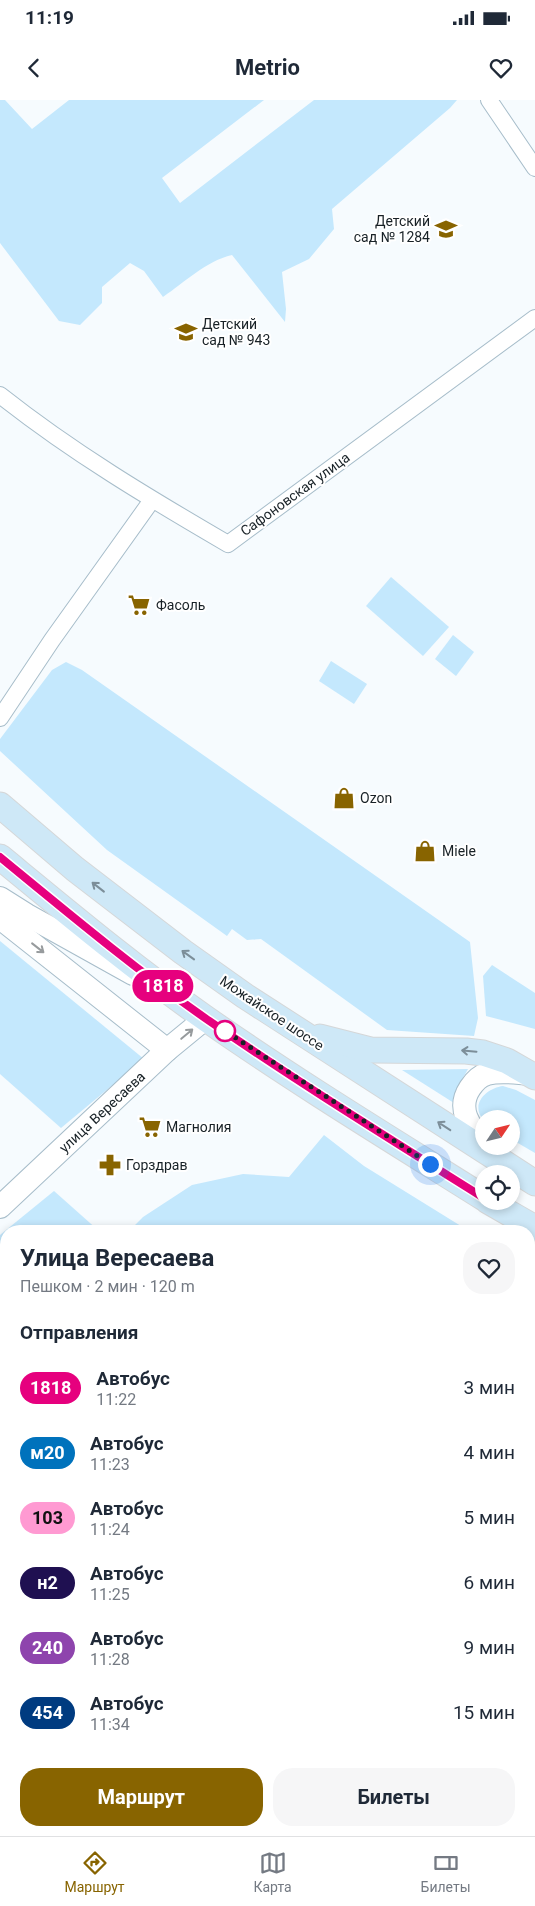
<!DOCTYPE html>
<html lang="ru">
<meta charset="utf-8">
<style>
body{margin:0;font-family:Roboto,sans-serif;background:#f6f6f7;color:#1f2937;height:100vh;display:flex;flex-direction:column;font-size:19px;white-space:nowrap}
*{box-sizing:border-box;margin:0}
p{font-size:16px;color:#747a83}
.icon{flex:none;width:28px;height:28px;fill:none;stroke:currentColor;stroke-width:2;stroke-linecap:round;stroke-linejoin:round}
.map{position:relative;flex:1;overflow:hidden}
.side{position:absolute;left:0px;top:1125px;width:535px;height:611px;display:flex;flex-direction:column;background:#fff;border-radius:20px 20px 0 0;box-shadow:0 2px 8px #0003}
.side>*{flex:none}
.badge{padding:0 10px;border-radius:16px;font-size:18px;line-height:32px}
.needle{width:32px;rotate:55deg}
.controls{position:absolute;left:475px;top:1010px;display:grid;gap:10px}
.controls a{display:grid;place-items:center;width:45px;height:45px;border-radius:50%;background:#fff;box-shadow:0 2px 8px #0003;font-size:25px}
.you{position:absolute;width:25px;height:25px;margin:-12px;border:4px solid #fff;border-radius:50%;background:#1a73e8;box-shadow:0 0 0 8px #1a73e833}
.map>.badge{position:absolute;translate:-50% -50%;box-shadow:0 0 0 2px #fff}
h2{padding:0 20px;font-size:19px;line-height:45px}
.round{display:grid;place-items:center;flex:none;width:52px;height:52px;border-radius:20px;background:#f6f6f7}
.headline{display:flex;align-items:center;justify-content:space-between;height:85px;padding:0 20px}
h1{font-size:24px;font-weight:700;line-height:38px}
.action{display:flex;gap:10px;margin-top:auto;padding:10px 20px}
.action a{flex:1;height:58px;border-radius:20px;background:#886400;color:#fff;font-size:20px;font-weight:700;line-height:58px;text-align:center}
.action a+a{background:#f6f6f7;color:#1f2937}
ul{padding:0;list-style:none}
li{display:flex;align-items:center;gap:15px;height:65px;padding:0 20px}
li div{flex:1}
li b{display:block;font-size:19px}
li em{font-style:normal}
li .badge{min-width:55px;font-weight:700;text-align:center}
.status{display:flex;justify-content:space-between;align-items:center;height:35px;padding:0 25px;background:#fff;direction:ltr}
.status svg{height:14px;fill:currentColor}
header{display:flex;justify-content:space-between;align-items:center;height:65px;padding:0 20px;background:#fff;font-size:22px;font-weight:700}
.dock{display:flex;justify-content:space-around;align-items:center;height:70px;border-top:1px solid #e0e1e3;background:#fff;font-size:14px;color:#747a83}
.dock a{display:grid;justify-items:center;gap:2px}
.dock .current{color:#886400}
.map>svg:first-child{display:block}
.green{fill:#c4e8fd}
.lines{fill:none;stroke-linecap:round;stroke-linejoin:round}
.street-casing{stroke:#a7bdca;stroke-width:18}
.secondary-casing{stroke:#a7bdca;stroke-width:24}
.primary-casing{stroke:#d5d7d8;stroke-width:27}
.street{stroke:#fff;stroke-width:16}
.secondary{stroke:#fff;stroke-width:22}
.primary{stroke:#cee8f7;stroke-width:25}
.oneway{stroke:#7c8e99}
.oneway2{stroke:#979b9d}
.line-casing{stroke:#fff;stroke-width:11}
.line{stroke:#e6007e;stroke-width:8}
.walk{stroke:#182126;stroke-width:5;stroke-dasharray:0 9}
.stop-dot{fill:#fff;stroke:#e6007e;stroke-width:2.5}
.labels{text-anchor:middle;stroke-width:4;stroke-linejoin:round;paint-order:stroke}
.poi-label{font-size:14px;fill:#182126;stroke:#fff;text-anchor:start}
.street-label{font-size:14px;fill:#182126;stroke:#fff}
</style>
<div class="status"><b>11:19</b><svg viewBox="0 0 49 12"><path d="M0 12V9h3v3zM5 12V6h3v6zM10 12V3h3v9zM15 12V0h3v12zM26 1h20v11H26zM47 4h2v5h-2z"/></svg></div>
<header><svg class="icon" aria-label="back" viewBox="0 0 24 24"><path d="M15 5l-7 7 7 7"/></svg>Metrio<svg class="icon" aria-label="heart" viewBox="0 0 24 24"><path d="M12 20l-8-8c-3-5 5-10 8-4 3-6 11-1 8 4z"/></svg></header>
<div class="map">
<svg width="535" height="1736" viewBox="0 0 535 1736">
<rect width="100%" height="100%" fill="#f6fbfe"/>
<g class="green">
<path d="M0 0H5L32 29 69 0H264L162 78 180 103 314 0H457L450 8 332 109 334 129 309 159 282 172 286 209 285 222 232 155C206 161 185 182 163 197L144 171 130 163 102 187V203L80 225 59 221 0 143Z"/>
<polygon points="391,477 449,527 423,556 366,506"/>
<polygon points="453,535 474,552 456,576 435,559"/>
<polygon points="331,561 367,584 354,604 319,581"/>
<polygon points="66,562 82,570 470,842 478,918 474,936 387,930 261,839 247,840 232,829 227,836 107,750 0,651 0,639 52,570"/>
<polygon points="0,841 144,959 61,1028 0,974"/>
<polygon points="492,865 535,893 535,929 486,916 483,876"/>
<polygon points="468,969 455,992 454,1003 402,970"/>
<path d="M503 986 516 990 535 1000V1053L511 1039V1019H484V1021C469 1004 487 988 503 986Z"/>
<polygon points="324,1035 364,1066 469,1131 123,1131 131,1129 143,1117 192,1085 243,1074 289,1077"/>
<polygon points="54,1091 99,1131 6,1131 6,1188 0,1180 0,1135"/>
<polygon points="529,1167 535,1171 535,1413 529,1422"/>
<polygon points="6,1288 6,1730 328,1730 322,1736 0,1736 0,1294"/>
<polygon points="535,1476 535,1579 529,1581 529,1487"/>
<polygon points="535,1688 535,1736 497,1736 501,1730 529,1730 529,1696"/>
</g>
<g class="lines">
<g class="street-casing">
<g id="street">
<polyline points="489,0 535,68"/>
<path d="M0 295C72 352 149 398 228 444L535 218"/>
<polyline points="0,618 52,540 152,400"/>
</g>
</g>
<g class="secondary-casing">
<g id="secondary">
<polyline points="0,798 27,815 133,874"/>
<polyline points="0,818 167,950"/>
<path d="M484 1043C470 1027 456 1009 470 988 474 982 479 976 487 974 501 970 515 973 530 974"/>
<polyline points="0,1107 167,950 206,918"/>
<polyline points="529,1661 535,1652"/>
<polyline points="362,1736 366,1730"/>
<polyline points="385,1736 391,1730"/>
<polyline points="411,1736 416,1730"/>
<polyline points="456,1736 462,1730"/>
</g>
</g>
<g class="primary-casing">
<g id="primary">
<polyline points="0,705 75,769 183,852 245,896 535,1083"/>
<path d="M0 757C67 812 134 868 205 918 295 981 390 1039 484 1098"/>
<polyline points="320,937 371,950 466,951 483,953 507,961 535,977"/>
<polyline points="488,1101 535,1128"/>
<polyline points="529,1454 535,1442"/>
<polyline points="529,1591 535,1588"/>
</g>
</g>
<use href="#street" class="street"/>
<use href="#secondary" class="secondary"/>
<use href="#primary" class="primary"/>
</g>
<defs><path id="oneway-shaft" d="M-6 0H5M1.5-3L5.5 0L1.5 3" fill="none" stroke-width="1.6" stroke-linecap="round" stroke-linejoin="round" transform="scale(1.25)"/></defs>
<g class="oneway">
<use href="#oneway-shaft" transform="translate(98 787) rotate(-142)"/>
<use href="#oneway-shaft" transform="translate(188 855) rotate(-144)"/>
<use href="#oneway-shaft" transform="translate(469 951) rotate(-175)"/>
<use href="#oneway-shaft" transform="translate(444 1026) rotate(-147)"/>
</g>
<g class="oneway2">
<use href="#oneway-shaft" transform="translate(38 848) rotate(38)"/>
<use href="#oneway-shaft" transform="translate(187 934) rotate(-40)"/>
</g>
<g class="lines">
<g class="line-casing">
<path id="line" d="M0 757C67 812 134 868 205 918 296 981 390 1039 484 1098"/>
</g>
<use href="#line" class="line"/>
<polyline class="walk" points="225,931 219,927 430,1064"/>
</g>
<defs>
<g id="school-bare" transform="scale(1.725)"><path d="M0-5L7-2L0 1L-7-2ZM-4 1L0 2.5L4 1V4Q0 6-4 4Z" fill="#886400" stroke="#fff" stroke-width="2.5" paint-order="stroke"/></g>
<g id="supermarket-bare" transform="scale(1.725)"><path d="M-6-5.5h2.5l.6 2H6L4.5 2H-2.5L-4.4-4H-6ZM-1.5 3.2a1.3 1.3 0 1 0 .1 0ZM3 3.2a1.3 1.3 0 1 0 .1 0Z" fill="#886400" stroke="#fff" stroke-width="2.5" paint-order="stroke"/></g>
<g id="shop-bare" transform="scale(1.725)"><path d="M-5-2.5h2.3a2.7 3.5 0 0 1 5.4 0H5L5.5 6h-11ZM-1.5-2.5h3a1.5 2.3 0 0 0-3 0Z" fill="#886400" stroke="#fff" stroke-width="2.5" paint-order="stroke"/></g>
<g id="pharmacy-bare" transform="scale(1.725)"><path d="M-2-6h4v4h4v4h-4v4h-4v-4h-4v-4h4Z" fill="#886400" stroke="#fff" stroke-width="2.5" paint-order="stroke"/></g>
</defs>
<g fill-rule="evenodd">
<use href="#school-bare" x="446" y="129"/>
<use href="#school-bare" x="186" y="232"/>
<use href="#supermarket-bare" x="139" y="505"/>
<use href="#shop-bare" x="344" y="698"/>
<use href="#shop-bare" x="425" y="751"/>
<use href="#supermarket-bare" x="150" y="1027"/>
<use href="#pharmacy-bare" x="110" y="1065"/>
</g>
<circle class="stop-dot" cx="225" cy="931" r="10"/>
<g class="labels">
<g class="poi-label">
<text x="430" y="126" text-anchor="end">Детский<tspan x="430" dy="16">сад № 1284</tspan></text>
<text x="202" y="229">Детский<tspan x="202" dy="16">сад № 943</tspan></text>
<text x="156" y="510">Фасоль</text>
<text x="360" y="703">Ozon</text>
<text x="442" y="756">Miele</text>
<text x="166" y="1032">Магнолия</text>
<text x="126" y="1070">Горздрав</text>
</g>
<g class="street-label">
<text transform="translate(295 394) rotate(-36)" y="5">Сафоновская улица</text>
<text transform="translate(272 913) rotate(34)" y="5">Можайское шоссе</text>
<text transform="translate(102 1012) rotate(-43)" y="5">улица Вересаева</text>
</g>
</g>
</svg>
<div class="controls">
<a><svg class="needle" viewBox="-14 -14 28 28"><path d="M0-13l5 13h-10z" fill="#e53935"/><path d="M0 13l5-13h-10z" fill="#747a83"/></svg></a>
<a><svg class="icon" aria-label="locate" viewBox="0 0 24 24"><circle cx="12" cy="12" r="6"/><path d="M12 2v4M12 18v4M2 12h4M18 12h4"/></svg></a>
</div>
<div class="you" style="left:430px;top:1064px"></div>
<b class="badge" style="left:163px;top:886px;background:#e6007e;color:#fff">1818</b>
<section class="side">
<div class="headline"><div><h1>Улица Вересаева</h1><p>Пешком · 2 мин · 120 m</p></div><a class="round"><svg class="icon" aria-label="heart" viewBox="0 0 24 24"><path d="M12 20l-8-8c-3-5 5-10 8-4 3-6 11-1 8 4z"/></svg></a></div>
<h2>Отправления</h2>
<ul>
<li><span class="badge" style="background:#e6007e;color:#fff">1818</span><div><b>Автобус</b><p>11:22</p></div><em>3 мин</em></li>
<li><span class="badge" style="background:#0072bc;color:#fff">м20</span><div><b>Автобус</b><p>11:23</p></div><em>4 мин</em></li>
<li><span class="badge" style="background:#ff9ad2;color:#111">103</span><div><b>Автобус</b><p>11:24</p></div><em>5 мин</em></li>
<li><span class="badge" style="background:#1f1051;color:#fff">н2</span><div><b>Автобус</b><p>11:25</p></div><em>6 мин</em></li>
<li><span class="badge" style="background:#8e44ad;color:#fff">240</span><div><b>Автобус</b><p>11:28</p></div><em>9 мин</em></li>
<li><span class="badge" style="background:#003b80;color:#fff">454</span><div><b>Автобус</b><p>11:34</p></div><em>15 мин</em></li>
</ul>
<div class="action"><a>Маршрут</a><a>Билеты</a></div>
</section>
</div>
<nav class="dock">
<a class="current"><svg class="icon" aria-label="directions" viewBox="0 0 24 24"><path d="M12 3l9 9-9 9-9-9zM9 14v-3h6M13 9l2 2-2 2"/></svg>Маршрут</a>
<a><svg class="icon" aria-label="map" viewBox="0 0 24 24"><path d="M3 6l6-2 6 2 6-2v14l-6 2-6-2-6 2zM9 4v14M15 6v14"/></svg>Карта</a>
<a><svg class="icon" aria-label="tickets" viewBox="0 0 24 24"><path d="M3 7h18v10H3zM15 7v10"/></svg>Билеты</a>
</nav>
